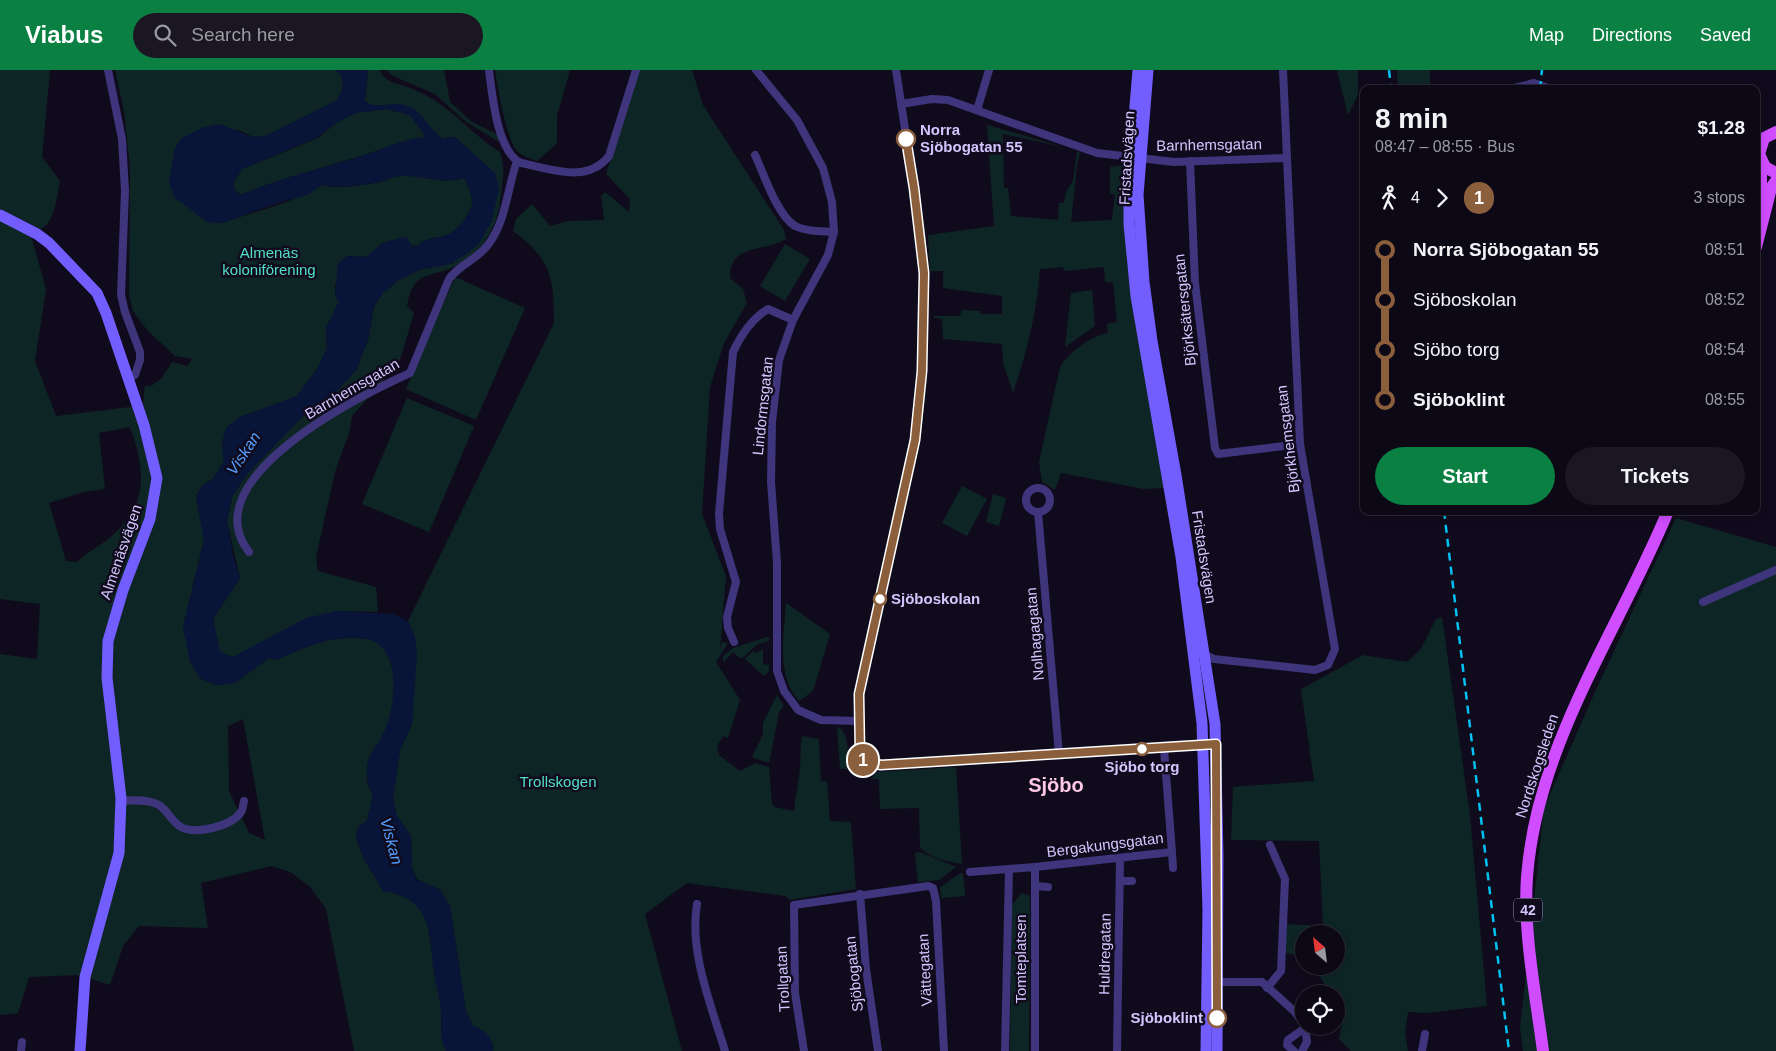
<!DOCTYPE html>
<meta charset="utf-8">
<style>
body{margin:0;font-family:Helvetica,sans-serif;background:#1a1622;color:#f1f3f6;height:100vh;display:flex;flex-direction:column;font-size:19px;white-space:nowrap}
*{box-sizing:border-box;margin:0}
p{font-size:16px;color:#9a9aa0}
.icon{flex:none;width:28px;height:28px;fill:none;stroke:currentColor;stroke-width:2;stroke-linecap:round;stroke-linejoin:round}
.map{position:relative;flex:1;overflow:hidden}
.side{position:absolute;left:1360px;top:15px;width:400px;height:430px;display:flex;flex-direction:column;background:#0c0815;border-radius:10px;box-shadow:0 2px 8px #0003,0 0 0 1px #2c2934}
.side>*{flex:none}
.badge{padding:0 10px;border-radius:16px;font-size:18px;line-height:32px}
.needle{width:32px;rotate:332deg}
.fabs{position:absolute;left:1295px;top:855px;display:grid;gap:10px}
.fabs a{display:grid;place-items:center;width:50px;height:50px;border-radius:50%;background:#0c0815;box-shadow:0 2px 8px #0003,0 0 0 1px #2c2934;font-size:25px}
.map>.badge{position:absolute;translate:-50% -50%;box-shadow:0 0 0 2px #fff}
.legs{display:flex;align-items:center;gap:8px;height:55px;padding:0 15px;font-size:16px}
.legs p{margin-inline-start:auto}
.head{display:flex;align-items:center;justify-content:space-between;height:85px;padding:0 15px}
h1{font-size:28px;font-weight:800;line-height:38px}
.primary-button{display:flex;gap:10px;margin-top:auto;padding:10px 15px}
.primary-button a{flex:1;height:58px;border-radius:30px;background:#0b8043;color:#fff;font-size:20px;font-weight:800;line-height:58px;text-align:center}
.primary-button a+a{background:#1a1622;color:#f1f3f6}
ul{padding:0 15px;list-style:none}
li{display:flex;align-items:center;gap:18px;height:50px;font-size:19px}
li i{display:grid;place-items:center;width:8px;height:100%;margin:0 6px;background:currentColor}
li i::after{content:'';width:12px;height:12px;margin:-6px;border:4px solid;border-radius:50%;background:#0c0815}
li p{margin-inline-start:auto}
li:first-child i{background:linear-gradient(#0000 50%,currentColor 0)}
li:last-child i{background:linear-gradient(currentColor 50%,#0000 0)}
header{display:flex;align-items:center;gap:30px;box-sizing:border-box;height:70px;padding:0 25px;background:#0b8043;color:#fff}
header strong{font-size:24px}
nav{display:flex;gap:28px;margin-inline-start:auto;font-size:18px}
.search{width:350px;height:45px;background:#1a1622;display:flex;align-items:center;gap:12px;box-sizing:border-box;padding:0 18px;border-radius:28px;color:#9a9aa0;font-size:19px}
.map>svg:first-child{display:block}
.green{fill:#0e2526;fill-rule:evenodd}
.water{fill:#081539;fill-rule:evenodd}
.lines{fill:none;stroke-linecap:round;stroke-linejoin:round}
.street{stroke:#3f357c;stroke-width:8}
.secondary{stroke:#725dff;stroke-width:11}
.primary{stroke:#cf4dff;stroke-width:12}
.rail{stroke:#00c1f1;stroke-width:2.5;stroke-dasharray:8 6;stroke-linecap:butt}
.line-1-casing{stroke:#fff;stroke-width:11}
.line-1{stroke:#8b5e3c;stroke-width:8}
.stop-1-dot{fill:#fff;stroke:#8b5e3c;stroke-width:2.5}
.labels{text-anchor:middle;stroke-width:5;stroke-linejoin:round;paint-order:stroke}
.shield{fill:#100b1c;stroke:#988ebb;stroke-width:1}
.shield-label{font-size:14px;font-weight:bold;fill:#d3c6ff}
.stop-label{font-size:15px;font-weight:bold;fill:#d3c6ff;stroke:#100b1c;text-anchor:start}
.street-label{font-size:15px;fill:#d3c6ff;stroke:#100b1c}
.park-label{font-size:15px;fill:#52dfca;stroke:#100b1c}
.water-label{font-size:16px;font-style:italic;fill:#549fff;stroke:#100b1c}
.district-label{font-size:20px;font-weight:bold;fill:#ffc8e6;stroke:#100b1c}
</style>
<header>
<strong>Viabus</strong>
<div class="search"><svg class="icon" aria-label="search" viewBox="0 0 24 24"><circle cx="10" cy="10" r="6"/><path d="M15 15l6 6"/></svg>Search here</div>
<nav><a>Map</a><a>Directions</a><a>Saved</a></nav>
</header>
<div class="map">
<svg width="1776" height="981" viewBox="0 0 1776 981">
<rect width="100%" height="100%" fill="#100b1c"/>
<g class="green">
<path d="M0 0H50L42 87 60 111C57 125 55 154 40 159L0 139Z"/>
<path d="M115 0H336L342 6 343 19 336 31 266 66 253 67 239 60 175 78 169 112 222 153C252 142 297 132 322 115 339 120 362 115 380 112 387 110 394 106 402 106 427 105 437 115 464 108 468 115 473 126 472 135 470 144 456 162 447 165 436 169 425 167 418 176L384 172 366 187 347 186C341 200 328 217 340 231L326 258 327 278 317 299 297 326 238 348 222 373 224 391 214 408 202 416 196 426 204 470 183 557 191 592 200 608 216 615 235 613 269 588 278 590C304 576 336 564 366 569 403 575 396 636 385 662 380 672 371 681 368 692 366 704 366 714 373 725L367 751 358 757 356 768 363 787 383 821C433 828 429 862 434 902 436 915 440 927 441 940 442 955 439 967 446 981H354L326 839 310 817 292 803 272 796 201 813 208 858 139 856 123 876 110 915 79 905 29 907 18 943 0 945V584L37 589 40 534 0 529V151L31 165 46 219 35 291 56 346 130 337 143 333 145 316H151L161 309 172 292 187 296 192 289 175 286 147 260 133 241 129 224 130 99 124 41ZM130 357C145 398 149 432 114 464 103 475 88 481 77 492L66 491 49 433 84 422 105 419 99 363ZM243 649 265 770 249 763 229 721 228 656Z"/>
<path d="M368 0H380C386 14 395 12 408 17 415 20 422 23 429 27 453 40 475 67 500 82 506 101 502 113 500 132 497 158 481 184 456 196 429 209 413 199 407 236L414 243 399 293 352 346 350 360 335 402 316 487 318 501 376 517 378 542 337 541 233 587 220 582 213 549 240 508 227 451 232 427 248 403 303 346 321 338 356 300 368 270 374 236 383 223 397 211 419 200 453 193 494 103 455 67 443 69 433 62 424 49 392 35 372 36 365 31Z"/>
<polygon points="386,0 444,0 450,32 472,52 499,65 504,75 465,51 435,24 393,6"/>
<path d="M495 0H570L557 46V73L537 91C530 88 521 86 516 80 506 65 498 19 495 0Z"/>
<path d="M639 0H692L703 35 784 160 786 169C765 182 729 173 730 208L743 219 747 233 724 273 710 317 702 444 726 506 720 580 722 572 728 573 716 592 740 630 728 668 723 666 717 676 719 685 740 701 755 693 769 697 772 734 775 737 794 741C795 727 799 713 800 698 801 687 800 677 802 666L819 669 821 711H827L830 751 850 752 851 754 856 819 790 830 785 825V826L687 813 645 844 682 981H493V974L473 956 466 941 450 836 440 820 417 809 412 798 411 766 397 746 393 729 400 680 412 654 415 567 408 551 554 253C554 207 551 189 513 161L516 149 532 134 550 156 568 151 604 150 601 126 605 122 629 142 630 129 606 104Z"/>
<polygon points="1337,0 1358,0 1358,25 1348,45"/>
<polygon points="1397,0 1430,0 1430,19 1398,19"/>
<path d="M386 39 410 45 427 67C405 68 385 79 364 85 323 98 281 108 241 125L235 121 233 113 242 99 318 68 336 53 355 43Z"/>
<path d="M987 55 1064 77 1003 64 1004 118H1008L1011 146 1058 150 1059 133H1064L1066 122 1073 111 1077 81 1080 82 1077 95 1071 152 1112 150 1115 124H1110V97L1125 95 1127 192 1131 225 1164 418 1144 419 1061 403 1055 420 1042 412 1039 392 1060 297C1070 282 1090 266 1108 263L1107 254 1117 252 1113 212H1105L1104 197 1064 201 1063 197 1040 199C1037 242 1027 282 1013 323L1003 293 1002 274 943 269 942 249 934 248V246H960L962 240 980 241 981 244H1002V226L943 218V201H930L928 165 994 156Z"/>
<polygon points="785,174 810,189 785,231 760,216"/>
<polygon points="455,207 525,238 476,350 406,319"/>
<polygon points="1092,220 1095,256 1065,277 1071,223"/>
<polygon points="407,328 474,356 429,462 362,434"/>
<polygon points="962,416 987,429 967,466 942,453"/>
<polygon points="993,424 1006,428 999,456 986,452"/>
<polygon points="1676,448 1776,477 1776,981 1523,981 1520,958 1544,738 1594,624"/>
<path d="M786 533 830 564 813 621 799 631C776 605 784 565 786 533Z"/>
<polygon points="1442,547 1470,745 1487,936 1427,943 1408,942 1405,963 1408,981 1351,981 1339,969 1343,948 1336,934 1336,924 1331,924 1313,896 1336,896 1336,864 1304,864 1304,887 1286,883 1285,854 1323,856 1319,771 1231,770 1233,717 1314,711 1301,619 1363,585 1407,592 1421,579 1436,549"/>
<polygon points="766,567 770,568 769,571 758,574 741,589 733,582 723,593 723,586 733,578"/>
<polygon points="763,579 763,594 769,595 769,601 764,606 745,589 753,581 756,583"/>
<polygon points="777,625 784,636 779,642 769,693 752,687 763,664 763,653"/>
<path d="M837 657C851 661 847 687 848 699H840Z"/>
<path d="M956 697 962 794C949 792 929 788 920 777L919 738 880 739 879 709H871L877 702Z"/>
<polygon points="920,782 956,797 939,810 918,812 915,783"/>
<polygon points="961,803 963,803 965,826 941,828 940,817"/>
<polygon points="1021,823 1030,826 1029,981 1010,981 1012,835"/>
</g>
<path class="water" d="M336 0H368L365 31C378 41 393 30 408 36 423 42 430 60 443 69L455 67 495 103 499 118 492 151 479 174 464 186 447 195 419 200 397 211 383 223 374 236 368 270 356 300 321 338 303 346 248 403 232 427 227 451 233 486 240 508 213 549 220 582 233 587 306 548 337 541 393 544 408 551 415 567 417 586 412 654 400 680 393 729 397 746 411 766 412 798 416 809 440 820 450 836 466 941 473 956C485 960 494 967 493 981H446C439 967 442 955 441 940 440 927 436 915 434 902 429 862 433 828 383 821L363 787 356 768 358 757 367 751 373 725C367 714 365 701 369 689 373 679 380 671 384 662 396 636 403 575 366 569 336 564 304 576 278 590L269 588 235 613 216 615 200 608 190 592 183 557 204 470 196 426 202 416 214 408 224 391 222 373 226 358 238 348 297 326 317 299 327 278 326 258 339 231 335 226 338 194 347 186 366 187 384 172 406 167 413 177 418 176C425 168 436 169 447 165 456 162 470 145 472 135 473 126 468 115 464 108 436 114 428 105 402 106 394 106 387 110 380 112 362 115 339 119 322 115L306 126 283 131 222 153 207 152 189 138 174 127 169 112 175 78 182 68 202 58 219 54 253 67 266 66 336 31 343 19 342 6ZM386 39 410 45 426 67C403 69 381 80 359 87 320 99 279 108 241 125L235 121 233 113 242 99 318 67 336 53 355 43Z"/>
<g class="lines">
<g class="street">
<polyline points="108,0 122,69 125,121 121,225 125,242 140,282 140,290 135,305 128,308"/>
<path d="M489 0C492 24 497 82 521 93 552 99 587 114 609 86L636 0"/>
<polyline points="756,0 797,50 823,98 832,132 834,162 828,185 793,250 779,290 772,352 771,412 777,493 777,601 784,621 798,640 821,650 858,651"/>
<polyline points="896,0 914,118 923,203 922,301 915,370 859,624 860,685 866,692 881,695 1216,674"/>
<polyline points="1510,19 1534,13 1551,19"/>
<polyline points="901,34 932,29 948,30 1097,83 1174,92 1287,88"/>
<polyline points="977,40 989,0"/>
<path d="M755 85C764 104 777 145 795 156 807 162 821 161 834 162"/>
<polyline points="1190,91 1195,213 1215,378 1218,384 1300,374"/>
<circle cx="1038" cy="430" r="12"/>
<polyline points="1038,442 1059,684"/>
<path d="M249 482C192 409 359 326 410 303L449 209C459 195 476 190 487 176 506 153 507 119 517 91"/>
<polyline points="1703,532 1776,500"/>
<path d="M734 572 728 558 727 547 736 512 720 459 719 444 733 282C741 265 751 249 768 239L793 250"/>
<polyline points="1201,583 1214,589 1315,600 1328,595 1335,579 1300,374 1283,0"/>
<path d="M121 731C132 730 150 730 159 735 167 740 172 752 181 757 196 765 232 756 241 742 243 740 243 734 244 731"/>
<polyline points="1172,782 1173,798"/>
<polyline points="970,802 1035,797 1172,782 1164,678"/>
<polyline points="1120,811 1132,811"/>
<polyline points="1035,816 1048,817"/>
<polyline points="860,824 866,899 878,981"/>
<path d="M697 834C689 882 711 935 725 981"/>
<polyline points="1214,912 1262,912 1295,942 1304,955"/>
<polyline points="1267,918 1281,901 1285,809 1270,775"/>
<polyline points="21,981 22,972"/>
<polyline points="804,981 795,923 794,835 928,816 933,818 936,831 944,981"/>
<polyline points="1005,981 1009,799"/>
<polyline points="1035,981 1035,797"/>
<polyline points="1117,981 1120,788"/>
<polyline points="1294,981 1287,975 1288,970 1305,958"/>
<polyline points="1302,981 1307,972 1305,956"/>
<polyline points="1422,981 1425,964"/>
</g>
<g class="secondary">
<polyline points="1138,0 1129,108 1129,154 1136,226 1181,487 1202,653 1208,840 1206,981"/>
<polyline points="1148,0 1138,125 1144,212 1152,271 1176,405 1215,654 1218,785 1217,981"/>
<polyline points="0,145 37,164 49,173 97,223 106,243 144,355 157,408 150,449 123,520 108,571 107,608 121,728 119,783 85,907 80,981"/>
</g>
<g class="primary">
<polyline points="1776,62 1764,68 1759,84 1765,97 1776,103"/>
<polyline points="1758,137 1761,122 1761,93"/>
<polyline points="1756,177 1771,118 1776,111"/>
<path d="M1543 981C1536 927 1523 862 1527 807 1537 673 1618 562 1668 441"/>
</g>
<g class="rail">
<polyline points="1389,0 1391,19"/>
<polyline points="1540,19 1542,0"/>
<polyline points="1444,441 1509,981"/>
</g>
</g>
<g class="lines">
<g class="line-1-casing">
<polyline id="line-1" points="906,69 914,118 924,203 922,301 915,370 859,624 860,685 866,692 881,695 1216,674 1217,948"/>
</g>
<use href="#line-1" class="line-1"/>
</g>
<g class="stop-1-dot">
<circle cx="906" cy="69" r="9"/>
<circle cx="880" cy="529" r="6"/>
<circle cx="1142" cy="679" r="6"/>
<circle cx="1217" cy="948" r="9"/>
</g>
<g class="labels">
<rect class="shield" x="1514" y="828.5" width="28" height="23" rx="4"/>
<g class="shield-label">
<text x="1528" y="845">42</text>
</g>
<g class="stop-label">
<text x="920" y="65">Norra<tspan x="920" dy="17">Sjöbogatan 55</tspan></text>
<text x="891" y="534">Sjöboskolan</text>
<text x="1142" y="702" text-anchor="middle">Sjöbo torg</text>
<text x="1203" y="953" text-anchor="end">Sjöboklint</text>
</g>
<g class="street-label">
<text transform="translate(1209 75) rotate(-1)" y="5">Barnhemsgatan</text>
<text transform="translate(1127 88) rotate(-87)" y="5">Fristadsvägen</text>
<text transform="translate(1185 240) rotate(-96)" y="5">Björksätersgatan</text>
<text transform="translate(352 319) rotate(-30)" y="5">Barnhemsgatan</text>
<text transform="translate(763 336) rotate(-84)" y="5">Lindormsgatan</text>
<text transform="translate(1288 369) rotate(-97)" y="5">Björkhemsgatan</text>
<text transform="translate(121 482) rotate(-71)" y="5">Almenäsvägen</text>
<text transform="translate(1204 487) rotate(81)" y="5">Fristadsvägen</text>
<text transform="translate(1035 564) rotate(-95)" y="5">Nolhagagatan</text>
<text transform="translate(1537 696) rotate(-72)" y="5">Nordskogsleden</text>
<text transform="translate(1105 775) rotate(-7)" y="5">Bergakungsgatan</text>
<text transform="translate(1105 884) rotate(-89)" y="5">Huldregatan</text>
<text transform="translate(1021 889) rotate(-90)" y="5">Tomteplatsen</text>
<text transform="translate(925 900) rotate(-93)" y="5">Vättegatan</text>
<text transform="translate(854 904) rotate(-96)" y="5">Sjöbogatan</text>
<text transform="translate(783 909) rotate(-93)" y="5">Trollgatan</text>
</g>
<g class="park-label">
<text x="269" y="188">Almenäs<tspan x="269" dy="17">koloniförening</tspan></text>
<text x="558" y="717">Trollskogen</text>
</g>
<g class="water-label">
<text transform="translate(243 383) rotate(-56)" y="6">Viskan</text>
<text transform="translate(392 771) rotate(75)" y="6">Viskan</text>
</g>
<g class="district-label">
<text x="1056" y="722">Sjöbo</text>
</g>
</g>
</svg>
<div class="fabs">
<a><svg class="needle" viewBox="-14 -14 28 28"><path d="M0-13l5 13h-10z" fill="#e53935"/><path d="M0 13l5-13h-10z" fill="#9a9aa0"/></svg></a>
<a><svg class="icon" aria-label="locate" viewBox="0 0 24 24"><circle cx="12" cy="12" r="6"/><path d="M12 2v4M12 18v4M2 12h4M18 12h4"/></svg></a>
</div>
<b class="badge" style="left:863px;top:690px;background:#8b5e3c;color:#fff">1</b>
<section class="side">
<div class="head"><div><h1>8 min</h1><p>08:47 – 08:55 · Bus</p></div><b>$1.28</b></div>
<div class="legs"><svg class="icon" aria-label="walk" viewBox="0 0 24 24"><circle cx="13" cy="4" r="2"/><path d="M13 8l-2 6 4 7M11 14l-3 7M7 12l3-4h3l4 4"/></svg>4<svg class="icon" aria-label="forward" viewBox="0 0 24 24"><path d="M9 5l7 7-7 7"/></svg><b class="badge" style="background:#8b5e3c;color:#fff">1</b><p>3 stops</p></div>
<ul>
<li><i style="color:#8b5e3c"></i><b>Norra Sjöbogatan 55</b><p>08:51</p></li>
<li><i style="color:#8b5e3c"></i><span>Sjöboskolan</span><p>08:52</p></li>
<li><i style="color:#8b5e3c"></i><span>Sjöbo torg</span><p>08:54</p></li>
<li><i style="color:#8b5e3c"></i><b>Sjöboklint</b><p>08:55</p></li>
</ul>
<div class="primary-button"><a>Start</a><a>Tickets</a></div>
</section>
</div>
